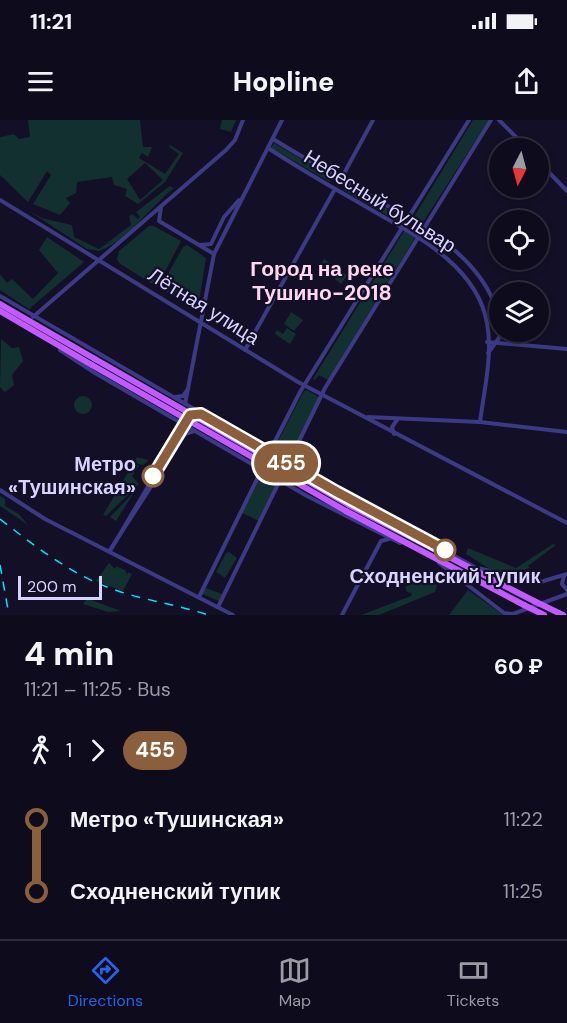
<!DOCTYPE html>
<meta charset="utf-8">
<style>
body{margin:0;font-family:"DM Sans",sans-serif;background:#1c1929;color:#f1f3f6;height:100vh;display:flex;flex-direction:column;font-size:22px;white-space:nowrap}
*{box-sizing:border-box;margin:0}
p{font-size:20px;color:#9b9ba3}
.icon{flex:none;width:33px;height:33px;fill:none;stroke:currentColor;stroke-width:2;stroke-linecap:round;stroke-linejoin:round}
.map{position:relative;height:495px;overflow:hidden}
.details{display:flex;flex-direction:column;background:#0e0b1c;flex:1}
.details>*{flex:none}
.badge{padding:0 12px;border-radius:20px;font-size:21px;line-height:39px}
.needle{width:39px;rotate:186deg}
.fabs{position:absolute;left:489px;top:18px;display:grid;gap:12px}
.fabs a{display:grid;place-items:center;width:60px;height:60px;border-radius:50%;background:#0e0b1c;box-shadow:0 3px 9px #0003,0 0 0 2px #2e2b3b;font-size:30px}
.scale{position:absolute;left:18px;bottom:15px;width:84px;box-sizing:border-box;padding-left:6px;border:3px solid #d9d4ff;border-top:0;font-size:16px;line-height:21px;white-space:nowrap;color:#d9d4ff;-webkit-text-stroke:4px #130f26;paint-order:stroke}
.map>.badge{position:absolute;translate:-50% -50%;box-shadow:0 0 0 3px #fff}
.legs{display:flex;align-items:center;gap:9px;height:66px;padding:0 24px;font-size:20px}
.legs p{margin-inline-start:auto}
.head{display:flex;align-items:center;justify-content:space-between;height:102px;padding:0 24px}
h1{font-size:33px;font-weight:800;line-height:45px}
ul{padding:0 24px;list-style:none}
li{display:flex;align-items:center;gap:21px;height:72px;font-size:22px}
li i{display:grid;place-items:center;width:9px;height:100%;margin:0 8px;background:currentColor}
li i::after{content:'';width:15px;height:15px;margin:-8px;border:4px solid;border-radius:50%;background:#0e0b1c}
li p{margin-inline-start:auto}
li:first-child i{background:linear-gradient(#0000 50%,currentColor 0)}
li:last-child i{background:linear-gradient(currentColor 50%,#0000 0)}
.status{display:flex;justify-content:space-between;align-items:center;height:42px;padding:0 30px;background:#0e0b1c;direction:ltr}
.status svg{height:16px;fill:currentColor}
header{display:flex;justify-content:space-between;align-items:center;height:78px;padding:0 24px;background:#0e0b1c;font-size:27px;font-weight:800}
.dock{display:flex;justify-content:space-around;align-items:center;height:84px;border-top:2px solid #2e2b3b;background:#0e0b1c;font-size:16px;color:#9b9ba3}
.dock a{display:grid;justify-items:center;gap:3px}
.dock .on{color:#2563eb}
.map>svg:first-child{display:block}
.green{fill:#12302f;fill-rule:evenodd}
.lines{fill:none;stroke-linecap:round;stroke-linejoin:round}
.minor{stroke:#3d3a85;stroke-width:4}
.major{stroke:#c25bff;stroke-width:6}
.rail{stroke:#00e5ff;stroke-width:1.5;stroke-dasharray:9 8;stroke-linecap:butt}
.major-bridge{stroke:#c25bff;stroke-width:6}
.line-1-casing{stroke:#fff;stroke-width:14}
.line-1{stroke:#8b5e3c;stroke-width:9}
.stop-1-dot{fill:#fff;stroke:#8b5e3c;stroke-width:3}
.labels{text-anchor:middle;stroke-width:4.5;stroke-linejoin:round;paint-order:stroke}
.street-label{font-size:20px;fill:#d9d4ff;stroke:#130f26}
.stop-label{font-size:20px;font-weight:bold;fill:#d9d4ff;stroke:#130f26;text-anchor:end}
.neighbourhood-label{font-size:21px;font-weight:bold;fill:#ffd6f0;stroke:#130f26}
</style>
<div class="status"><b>11:21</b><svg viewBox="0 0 49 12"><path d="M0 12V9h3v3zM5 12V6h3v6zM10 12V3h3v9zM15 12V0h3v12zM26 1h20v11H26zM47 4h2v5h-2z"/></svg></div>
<header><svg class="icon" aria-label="menu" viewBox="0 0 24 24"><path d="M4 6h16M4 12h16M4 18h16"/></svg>Hopline<svg class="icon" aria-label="share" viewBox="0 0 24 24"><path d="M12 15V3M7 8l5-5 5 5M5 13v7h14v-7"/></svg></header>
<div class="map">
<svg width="567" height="495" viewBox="0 0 567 495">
<rect width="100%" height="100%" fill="#130f26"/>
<g class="green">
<path d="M28 0H140L143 27H152L148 37 142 33 139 38 165 54 179 34 169 27 170 25 183 33 165 62 138 84 125 76 127 69 114 65 112 57 77 62 76 73 66 78 70 83 60 95 33 84 51 55 47 51 28 82 0 55V17L14 14 19 19 30 17ZM145 43 163 60 140 80 127 59Z"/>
<polygon points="222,0 236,0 231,12 220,9"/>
<polygon points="473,0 489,0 427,96 423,102 414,97"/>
<polygon points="274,23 333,57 330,62 271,28"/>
<polygon points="346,65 400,96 397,101 343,70"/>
<path d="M170 66 174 68C151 86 126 122 99 131L87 129 29 91 42 98 72 105 74 117 99 129 131 105 129 96 132 94 138 99 140 97 136 92Z"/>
<polygon points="149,106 154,106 181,121 157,167 119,143 117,139 119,131"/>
<polygon points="404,111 415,118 328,260 319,255 315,260 313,259"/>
<polygon points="47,117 84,142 29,189 0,170 0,154 7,163 12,159 33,179 58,153 39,130"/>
<polygon points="187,125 206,138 199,182 194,187 160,168 183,127"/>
<polygon points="324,139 335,146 330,155 317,150"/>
<polygon points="337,145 337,149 347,155 341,164 331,156"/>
<polygon points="291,192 303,200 294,211 284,204"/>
<polygon points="287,208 296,214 290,224 275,214 277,210 283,214"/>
<polygon points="1,219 12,228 19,227 23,241 12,255 14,265 5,272 0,267"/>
<polygon points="307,270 319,277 289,340 273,331 304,271"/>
<circle cx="83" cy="285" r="9"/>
<polygon points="137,337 149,340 143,345 135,343 139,346 132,356 139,364 106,396 103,395"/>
<polygon points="260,358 277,366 259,401 242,393"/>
<polygon points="135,371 116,401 110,397"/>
<polygon points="0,376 5,379 5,386 19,394 28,405 0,386"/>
<polygon points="553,424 556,425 528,446 530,448 511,454 493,451 466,434 468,428 516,448"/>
<polygon points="229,432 237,438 225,458 216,452 226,433"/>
<polygon points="109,443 115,449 116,446 125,450 127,455 128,452 132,454 123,471 96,461"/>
<polygon points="428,456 437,466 435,472 379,495 361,495 411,476 412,473 407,472 405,467"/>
<polygon points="206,468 222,474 219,481 202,474"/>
<polygon points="468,470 503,495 449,495"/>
<polygon points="86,480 91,480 121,491 108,492 83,484"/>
</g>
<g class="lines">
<g class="minor">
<polyline points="499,0 527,28"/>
<path d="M273 19C304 38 336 56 367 74 420 105 489 138 500 204"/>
<path d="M268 28C297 47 328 65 358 82 406 111 476 141 487 203 493 234 484 271 480 302"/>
<polyline points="538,41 567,71"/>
<polyline points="341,59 373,0"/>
<polyline points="0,80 298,262 567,403"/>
<polyline points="161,87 159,101 214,134"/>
<polyline points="200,125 211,124 224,97 239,80"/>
<polyline points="0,176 304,353 478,449"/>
<polyline points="33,197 226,30 235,20 243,0"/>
<polyline points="487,222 567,229"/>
<polyline points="60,230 95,253 307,376 400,423"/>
<polyline points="245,230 335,69"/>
<polyline points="488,233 499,218 500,212"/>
<polyline points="175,277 183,276 188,269"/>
<polyline points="185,284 214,134 282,0"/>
<polyline points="368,297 480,302 567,312"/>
<polyline points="394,314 392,307 397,300"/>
<polyline points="269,333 300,272 469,0"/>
<polyline points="0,370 45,399 233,495"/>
<polyline points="110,430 185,314 194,311"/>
<polyline points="110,431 185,304"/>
<polyline points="439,443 504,493 513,494 567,474"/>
<polyline points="478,448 537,463 567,454"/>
<polyline points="564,456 562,464 567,470"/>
<polyline points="199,477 265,343"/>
<polyline points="218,487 325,268 491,0"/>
<polyline points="342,495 381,421 389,419"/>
</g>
<g class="major">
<polyline points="0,184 95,239"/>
<polyline points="0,191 92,245"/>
<polyline points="349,385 534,481"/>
<polyline points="346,391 524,485"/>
</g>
<g class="rail">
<path d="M0 399C37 428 73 456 118 471 148 481 179 485 208 495"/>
<polyline points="0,445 9,495"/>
</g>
<g class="major-bridge">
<polyline points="95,239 349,385"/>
<polyline points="92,245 346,391"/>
<polyline points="534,481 563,495"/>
<polyline points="524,485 544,495"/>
</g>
</g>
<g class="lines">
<g class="line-1-casing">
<polyline id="line-1" points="153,356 190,295 201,294 337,372 445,430"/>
</g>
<use href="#line-1" class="line-1"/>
</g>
<g class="stop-1-dot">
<circle cx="153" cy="356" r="10"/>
<circle cx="445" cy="430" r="10"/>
</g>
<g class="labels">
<g class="street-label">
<text transform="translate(380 81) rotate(32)" y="7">Небесный бульвар</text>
<text transform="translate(204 186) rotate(32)" y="7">Лётная улица</text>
</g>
<g class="stop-label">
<text x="136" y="351">Метро<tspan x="136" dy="23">«Тушинская»</tspan></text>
<text x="445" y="463" text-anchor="middle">Сходненский тупик</text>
</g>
<g class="neighbourhood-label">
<text x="322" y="156">Город на реке<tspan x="322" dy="24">Тушино-2018</tspan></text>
</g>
</g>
</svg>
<div class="fabs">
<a><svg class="needle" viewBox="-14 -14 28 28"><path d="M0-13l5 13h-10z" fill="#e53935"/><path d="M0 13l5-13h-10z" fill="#9b9ba3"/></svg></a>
<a><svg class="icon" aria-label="locate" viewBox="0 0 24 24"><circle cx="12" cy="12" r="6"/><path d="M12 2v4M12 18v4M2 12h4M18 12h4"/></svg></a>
<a><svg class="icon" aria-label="layers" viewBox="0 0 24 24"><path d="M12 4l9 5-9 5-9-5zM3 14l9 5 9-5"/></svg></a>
</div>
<div class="scale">200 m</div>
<b class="badge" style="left:286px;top:343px;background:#8b5e3c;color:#fff">455</b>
</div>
<section class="details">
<div class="head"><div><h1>4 min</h1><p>11:21 – 11:25 · Bus</p></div><b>60 ₽</b></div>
<div class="legs"><svg class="icon" aria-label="walk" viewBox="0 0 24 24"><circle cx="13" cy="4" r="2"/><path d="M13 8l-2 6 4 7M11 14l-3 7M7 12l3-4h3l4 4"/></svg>1<svg class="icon" aria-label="forward" viewBox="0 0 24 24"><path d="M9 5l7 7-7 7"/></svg><b class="badge" style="background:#8b5e3c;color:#fff">455</b></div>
<ul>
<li><i style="color:#8b5e3c"></i><b>Метро «Тушинская»</b><p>11:22</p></li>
<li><i style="color:#8b5e3c"></i><b>Сходненский тупик</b><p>11:25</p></li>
</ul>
</section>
<nav class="dock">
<a class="on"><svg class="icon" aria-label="directions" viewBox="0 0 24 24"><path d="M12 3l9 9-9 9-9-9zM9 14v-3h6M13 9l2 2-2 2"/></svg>Directions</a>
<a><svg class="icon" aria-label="map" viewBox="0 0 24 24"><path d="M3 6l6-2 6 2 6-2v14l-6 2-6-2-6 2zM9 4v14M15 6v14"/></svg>Map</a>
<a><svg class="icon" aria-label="tickets" viewBox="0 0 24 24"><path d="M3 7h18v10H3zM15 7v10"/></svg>Tickets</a>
</nav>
